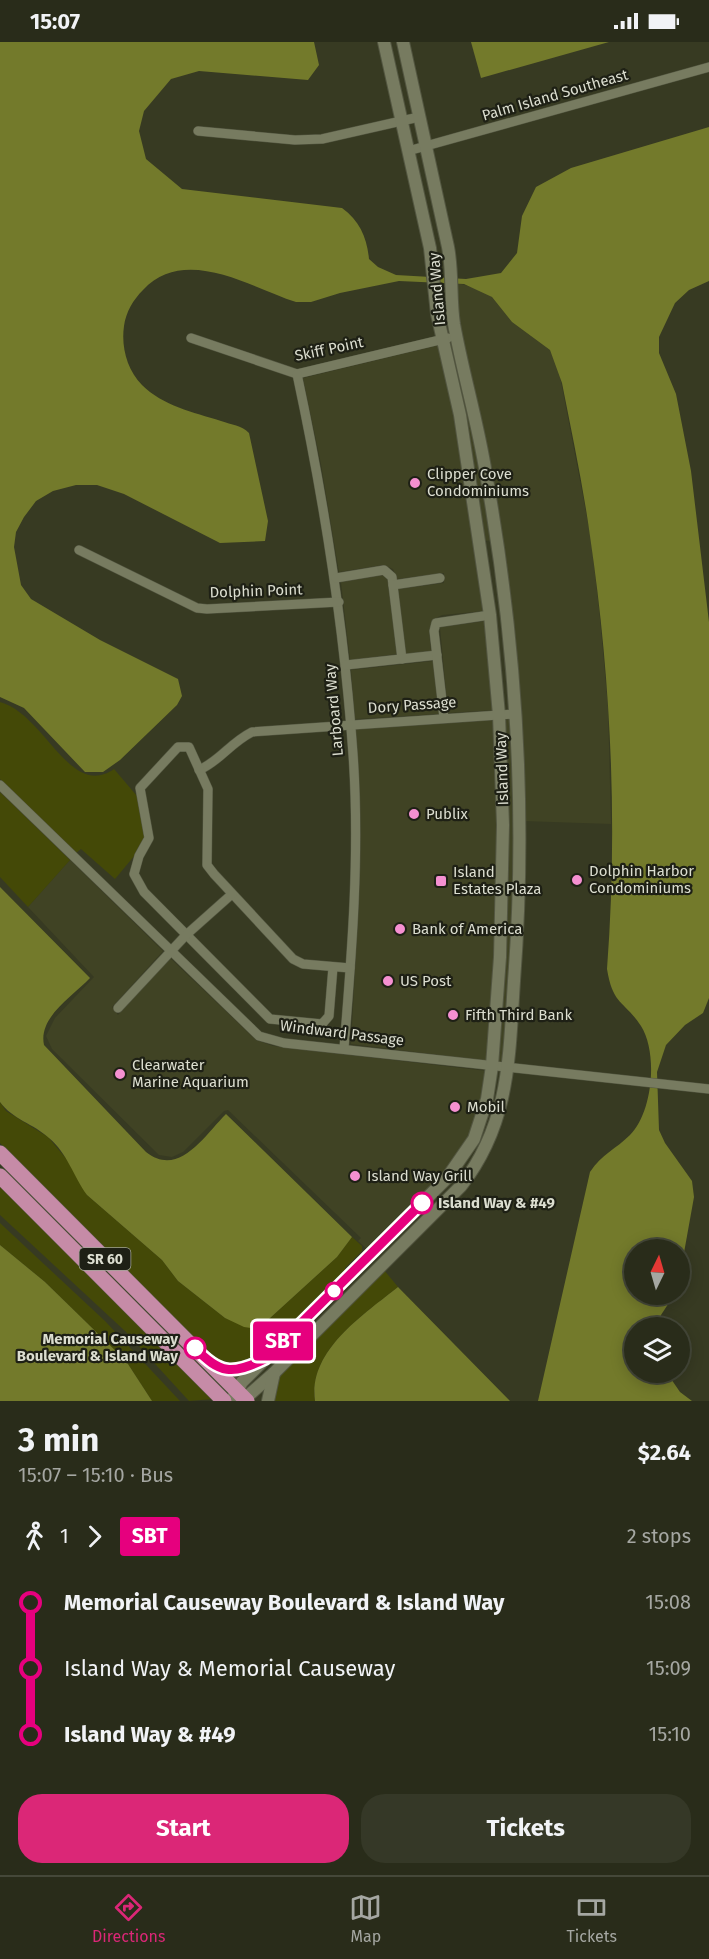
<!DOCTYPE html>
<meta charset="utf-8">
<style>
body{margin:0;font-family:"Fira Sans",sans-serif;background:#353827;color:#f1f3f6;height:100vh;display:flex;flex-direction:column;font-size:22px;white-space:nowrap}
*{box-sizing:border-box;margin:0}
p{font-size:20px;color:#a5a7a2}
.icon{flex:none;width:33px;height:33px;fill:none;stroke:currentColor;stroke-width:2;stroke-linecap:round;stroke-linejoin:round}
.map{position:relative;height:1359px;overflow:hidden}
.drawer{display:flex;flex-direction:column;background:#292c1a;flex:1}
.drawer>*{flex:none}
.badge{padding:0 12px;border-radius:4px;font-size:21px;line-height:39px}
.needle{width:39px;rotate:5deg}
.buttons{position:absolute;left:624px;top:1197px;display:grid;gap:12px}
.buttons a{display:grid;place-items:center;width:66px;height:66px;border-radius:50%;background:#292c1a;box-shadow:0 3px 15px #0003,0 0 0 2px #454839;font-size:30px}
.map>.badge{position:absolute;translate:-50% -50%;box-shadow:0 0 0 3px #fff}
.legs{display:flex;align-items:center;gap:9px;height:66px;padding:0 18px;font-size:20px}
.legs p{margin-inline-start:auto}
.overview{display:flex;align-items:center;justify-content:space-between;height:102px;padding:0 18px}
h1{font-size:33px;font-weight:700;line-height:45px}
.primary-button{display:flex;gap:12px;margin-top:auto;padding:12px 18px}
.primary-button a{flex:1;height:69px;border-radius:24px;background:#db2777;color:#fff;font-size:24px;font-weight:700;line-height:69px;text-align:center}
.primary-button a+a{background:#353827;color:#f1f3f6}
ul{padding:0 18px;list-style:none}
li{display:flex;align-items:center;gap:21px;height:66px;font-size:22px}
li i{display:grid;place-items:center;width:9px;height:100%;margin:0 8px;background:currentColor}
li i::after{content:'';width:15px;height:15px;margin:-8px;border:4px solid;border-radius:50%;background:#292c1a}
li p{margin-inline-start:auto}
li:first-child i{background:linear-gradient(#0000 50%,currentColor 0)}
li:last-child i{background:linear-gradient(currentColor 50%,#0000 0)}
.status{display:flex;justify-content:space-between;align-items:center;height:42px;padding:0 30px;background:#292c1a;direction:ltr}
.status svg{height:16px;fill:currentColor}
.menu{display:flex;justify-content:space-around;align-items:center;height:84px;border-top:2px solid #454839;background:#292c1a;font-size:16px;color:#a5a7a2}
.menu a{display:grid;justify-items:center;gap:3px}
.menu .active{color:#db2777}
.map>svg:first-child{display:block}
.built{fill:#404324}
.green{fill:#444907}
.water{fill:#737a2b}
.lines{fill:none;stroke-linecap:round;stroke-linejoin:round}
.minor-casing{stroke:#535641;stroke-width:10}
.tertiary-casing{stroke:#535641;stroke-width:14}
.primary-casing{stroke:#535641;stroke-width:16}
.minor{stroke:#777b60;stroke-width:9}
.tertiary{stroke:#777b60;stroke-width:12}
.primary{stroke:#c68ba7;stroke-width:15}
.line-1-casing{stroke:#fff;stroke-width:14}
.line-1{stroke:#e6007e;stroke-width:9}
.poi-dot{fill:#f590d1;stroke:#1e2015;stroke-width:2}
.stop-1-dot{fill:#fff;stroke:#e6007e;stroke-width:3}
.labels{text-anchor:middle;stroke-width:4.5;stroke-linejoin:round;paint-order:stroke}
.shield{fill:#1e2015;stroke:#a3a598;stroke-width:1.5}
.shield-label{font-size:14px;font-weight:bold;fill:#dcded0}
.street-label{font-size:15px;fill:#dcded0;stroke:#1e2015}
.poi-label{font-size:15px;fill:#dcded0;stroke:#1e2015;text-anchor:start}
.stop-label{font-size:15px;font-weight:bold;fill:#dcded0;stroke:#1e2015;text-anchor:start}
</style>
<div class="status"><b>15:07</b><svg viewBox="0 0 49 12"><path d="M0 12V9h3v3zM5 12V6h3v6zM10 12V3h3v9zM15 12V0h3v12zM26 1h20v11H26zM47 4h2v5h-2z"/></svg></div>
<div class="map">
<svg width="709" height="1359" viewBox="0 0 709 1359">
<rect width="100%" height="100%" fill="#373a22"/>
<g class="built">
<polygon points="457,241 476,246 492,255 512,280 550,308 559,329 591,496 599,566 608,665 611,782 524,779 519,666 458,277"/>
<polygon points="453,300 472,380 492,498 485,499 465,372 447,301"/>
<polygon points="439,303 456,375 485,569 442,573 434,577 429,588 431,609 406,612 398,547 444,541 444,531 397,537 393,527 383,523 339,530 321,422 303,336"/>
<polygon points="383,533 388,537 397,612 350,618 341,540"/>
<polygon points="486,579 494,668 448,671 440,585"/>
<polygon points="433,619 439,672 355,677 351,628"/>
<polygon points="511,677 515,827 504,1020 497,1020 504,678"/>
<polygon points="495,678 499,784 495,914 488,1019 351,1002 359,855 360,776 355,687"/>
<polygon points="70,818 163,909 112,965 118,973 170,916 256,998 273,1004 487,1029 483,1056 470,1095 444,1133 368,1208 358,1199 361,1196 228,1068 224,1069 183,1110 172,1115 159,1113 52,1007 46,994 55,976 94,935 28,865"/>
</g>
<g class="green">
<path d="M0 660C45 672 70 758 114 727L137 754 145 796 135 813 115 837 81 807 76 811 0 737Z"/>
<polygon points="0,750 70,818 28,865 0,835"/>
<path d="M0 1060 6 1069 48 1095 74 1126 87 1153 162 1218 178 1239 225 1276 258 1287 337 1215 352 1195 362 1204V1209L345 1226 346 1230C312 1263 278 1302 237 1325L218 1320 0 1101Z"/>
<polygon points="0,1140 214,1357 189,1359 125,1289 0,1173"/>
<polygon points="0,1181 105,1279 180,1359 152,1359 126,1319 45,1240 0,1203"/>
<path d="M384 1228 398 1245C363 1273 308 1309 315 1359H271L278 1332Z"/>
</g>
<g class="water">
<path d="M0 0H314L319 23 308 38 199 29 171 37 144 69 139 89 146 117 182 147 342 166C360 179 367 196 369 217L378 225 396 233 466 237 501 231 517 211 522 174 536 145 571 126 709 85V239L689 248 675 261 659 295V311L676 352 691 429 709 580V956L703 971 685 983 666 1003 657 1030 659 1088 665 1101 692 1139 694 1155 680 1233V1208H634V1252L674 1253 661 1273 660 1285 634 1286V1330L667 1331 680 1350 692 1359H538L590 1130C602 1112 616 1107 630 1093 653 1070 658 1011 641 984 624 958 613 964 607 927 618 784 611 636 590 494 583 443 572 392 562 341L550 308 512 280 492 255 464 242 399 239 340 251 311 260H296C250 245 185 203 143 248 133 258 126 270 124 284 121 305 127 328 142 343 163 364 193 370 221 379 232 383 241 383 249 391L268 479 265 499 220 501 124 452 97 443H76L53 449 36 459 24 475 16 490 14 505 21 543 31 557 100 598 178 637 182 654 177 663 120 718 103 730H85L24 666 0 655Z"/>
<polygon points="471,0 609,0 481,36"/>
<path d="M0 845 90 936C73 954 38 975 44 1003L146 1110C179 1136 204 1094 226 1072L352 1195 337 1215 258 1287 244 1285 225 1276 178 1239 162 1218 87 1153C73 1134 68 1112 49 1096 34 1082 12 1077 0 1060Z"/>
<polygon points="0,1203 45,1240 126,1319 152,1359 0,1359"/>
<path d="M398 1245 510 1359H511H315C308 1309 363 1273 398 1245Z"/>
</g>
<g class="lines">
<g class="minor-casing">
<g id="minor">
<polyline points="198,89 295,98 322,97 419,75"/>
<polyline points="408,109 709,25"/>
<polyline points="191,296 297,332 448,296"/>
<path d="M297 332C324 458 344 584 353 712 360 810 352 909 344 1006"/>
<polyline points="79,508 197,566 207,567 339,560"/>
<polyline points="336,536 384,528 392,535 402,617"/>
<polyline points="393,543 440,536"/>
<polyline points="346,623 437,613"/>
<polyline points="444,676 434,589 436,581 490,573"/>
<path d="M199 728C220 719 230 701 252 690L515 672"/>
<polyline points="0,743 259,994 284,1001 709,1047"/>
<polyline points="333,925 329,974 322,982 270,977 144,850 134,832 139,814 149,796 140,746 178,705 189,705 208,747 207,823 214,832 293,917 303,922 350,926"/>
<polyline points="118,966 186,893 232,852"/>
</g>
</g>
<g class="tertiary-casing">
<g id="tertiary">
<polyline points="212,1323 235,1329 258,1320"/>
<polyline points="231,1359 242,1340 447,1136 474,1097 487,1057 492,1024 500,915 503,783 499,673 490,573 460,373 437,272 430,206 384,0"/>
<path d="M242 1359 275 1330 461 1144C510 1081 509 1016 514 939 527 770 516 599 486 432 478 381 463 332 454 282 450 256 453 231 448 205L403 0"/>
<polyline points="268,1359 274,1331"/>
</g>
</g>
<g class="primary-casing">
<g id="primary">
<polyline points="0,1111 247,1359"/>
<polyline points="0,1134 224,1359"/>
</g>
</g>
<use href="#minor" class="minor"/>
<use href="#tertiary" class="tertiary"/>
<use href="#primary" class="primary"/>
</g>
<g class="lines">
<g class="line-1-casing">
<path id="line-1" d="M195 1306C220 1332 232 1333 265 1317L422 1161"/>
</g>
<use href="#line-1" class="line-1"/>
</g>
<g class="poi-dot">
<circle cx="415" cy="441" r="6"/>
<circle cx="414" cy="772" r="6"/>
<circle cx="577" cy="838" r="6"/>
<rect x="435" y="833" width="12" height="12" rx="3"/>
<circle cx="400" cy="887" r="6"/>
<circle cx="388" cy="939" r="6"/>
<circle cx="453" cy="973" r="6"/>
<circle cx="120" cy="1032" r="6"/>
<circle cx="455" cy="1065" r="6"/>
<circle cx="355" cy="1134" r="6"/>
</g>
<g class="stop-1-dot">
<circle cx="422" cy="1161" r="10"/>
<circle cx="334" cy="1249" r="8"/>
<circle cx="195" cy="1306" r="10"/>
</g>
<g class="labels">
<rect class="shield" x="79.5" y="1206" width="51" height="22" rx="4.5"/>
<g class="shield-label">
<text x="105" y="1222">SR 60</text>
</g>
<g class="street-label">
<text transform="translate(555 53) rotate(-16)" y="5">Palm Island Southeast</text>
<text transform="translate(437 247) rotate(-95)" y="5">Island Way</text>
<text transform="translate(329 307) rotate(-12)" y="5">Skiff Point</text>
<text transform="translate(256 549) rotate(-2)" y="5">Dolphin Point</text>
<text transform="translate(412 663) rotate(-4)" y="5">Dory Passage</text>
<text transform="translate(334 668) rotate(-95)" y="5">Larboard Way</text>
<text transform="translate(502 727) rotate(-92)" y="5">Island Way</text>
<text transform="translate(342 991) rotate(7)" y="5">Windward Passage</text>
</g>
<g class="poi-label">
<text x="427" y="437">Clipper Cove<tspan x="427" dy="17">Condominiums</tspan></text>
<text x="426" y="777">Publix</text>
<text x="589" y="834">Dolphin Harbor<tspan x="589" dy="17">Condominiums</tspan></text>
<text x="453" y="835">Island<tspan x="453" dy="17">Estates Plaza</tspan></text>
<text x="412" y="892">Bank of America</text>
<text x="400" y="944">US Post</text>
<text x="465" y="978">Fifth Third Bank</text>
<text x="132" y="1028">Clearwater<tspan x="132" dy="17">Marine Aquarium</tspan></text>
<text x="467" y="1070">Mobil</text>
<text x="367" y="1139">Island Way Grill</text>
</g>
<g class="stop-label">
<text x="438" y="1166">Island Way &amp; #49</text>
<text x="178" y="1302" text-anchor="end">Memorial Causeway<tspan x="178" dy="17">Boulevard &amp; Island Way</tspan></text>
</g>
</g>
</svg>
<div class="buttons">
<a><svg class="needle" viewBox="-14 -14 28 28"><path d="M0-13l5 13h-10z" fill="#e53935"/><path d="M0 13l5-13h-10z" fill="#a5a7a2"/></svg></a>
<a><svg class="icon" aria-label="layers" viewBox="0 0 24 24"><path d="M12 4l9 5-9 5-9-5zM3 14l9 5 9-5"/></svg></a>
</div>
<b class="badge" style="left:283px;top:1299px;background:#e6007e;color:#fff">SBT</b>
</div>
<section class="drawer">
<div class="overview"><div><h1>3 min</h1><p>15:07 – 15:10 · Bus</p></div><b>$2.64</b></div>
<div class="legs"><svg class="icon" aria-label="walk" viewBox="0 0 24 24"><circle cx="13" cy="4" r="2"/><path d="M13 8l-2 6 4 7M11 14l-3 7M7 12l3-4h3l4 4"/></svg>1<svg class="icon" aria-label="forward" viewBox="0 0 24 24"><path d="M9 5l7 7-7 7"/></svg><b class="badge" style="background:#e6007e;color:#fff">SBT</b><p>2 stops</p></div>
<ul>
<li><i style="color:#e6007e"></i><b>Memorial Causeway Boulevard &amp; Island Way</b><p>15:08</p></li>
<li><i style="color:#e6007e"></i><span>Island Way &amp; Memorial Causeway</span><p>15:09</p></li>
<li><i style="color:#e6007e"></i><b>Island Way &amp; #49</b><p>15:10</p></li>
</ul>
<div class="primary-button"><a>Start</a><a>Tickets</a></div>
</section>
<nav class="menu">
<a class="active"><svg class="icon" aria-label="directions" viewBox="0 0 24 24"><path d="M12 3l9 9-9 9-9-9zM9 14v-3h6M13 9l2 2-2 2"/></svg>Directions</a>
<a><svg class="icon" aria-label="map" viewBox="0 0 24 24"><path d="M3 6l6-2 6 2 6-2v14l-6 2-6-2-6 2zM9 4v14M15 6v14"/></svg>Map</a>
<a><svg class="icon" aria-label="tickets" viewBox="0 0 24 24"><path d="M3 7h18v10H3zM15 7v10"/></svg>Tickets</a>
</nav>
